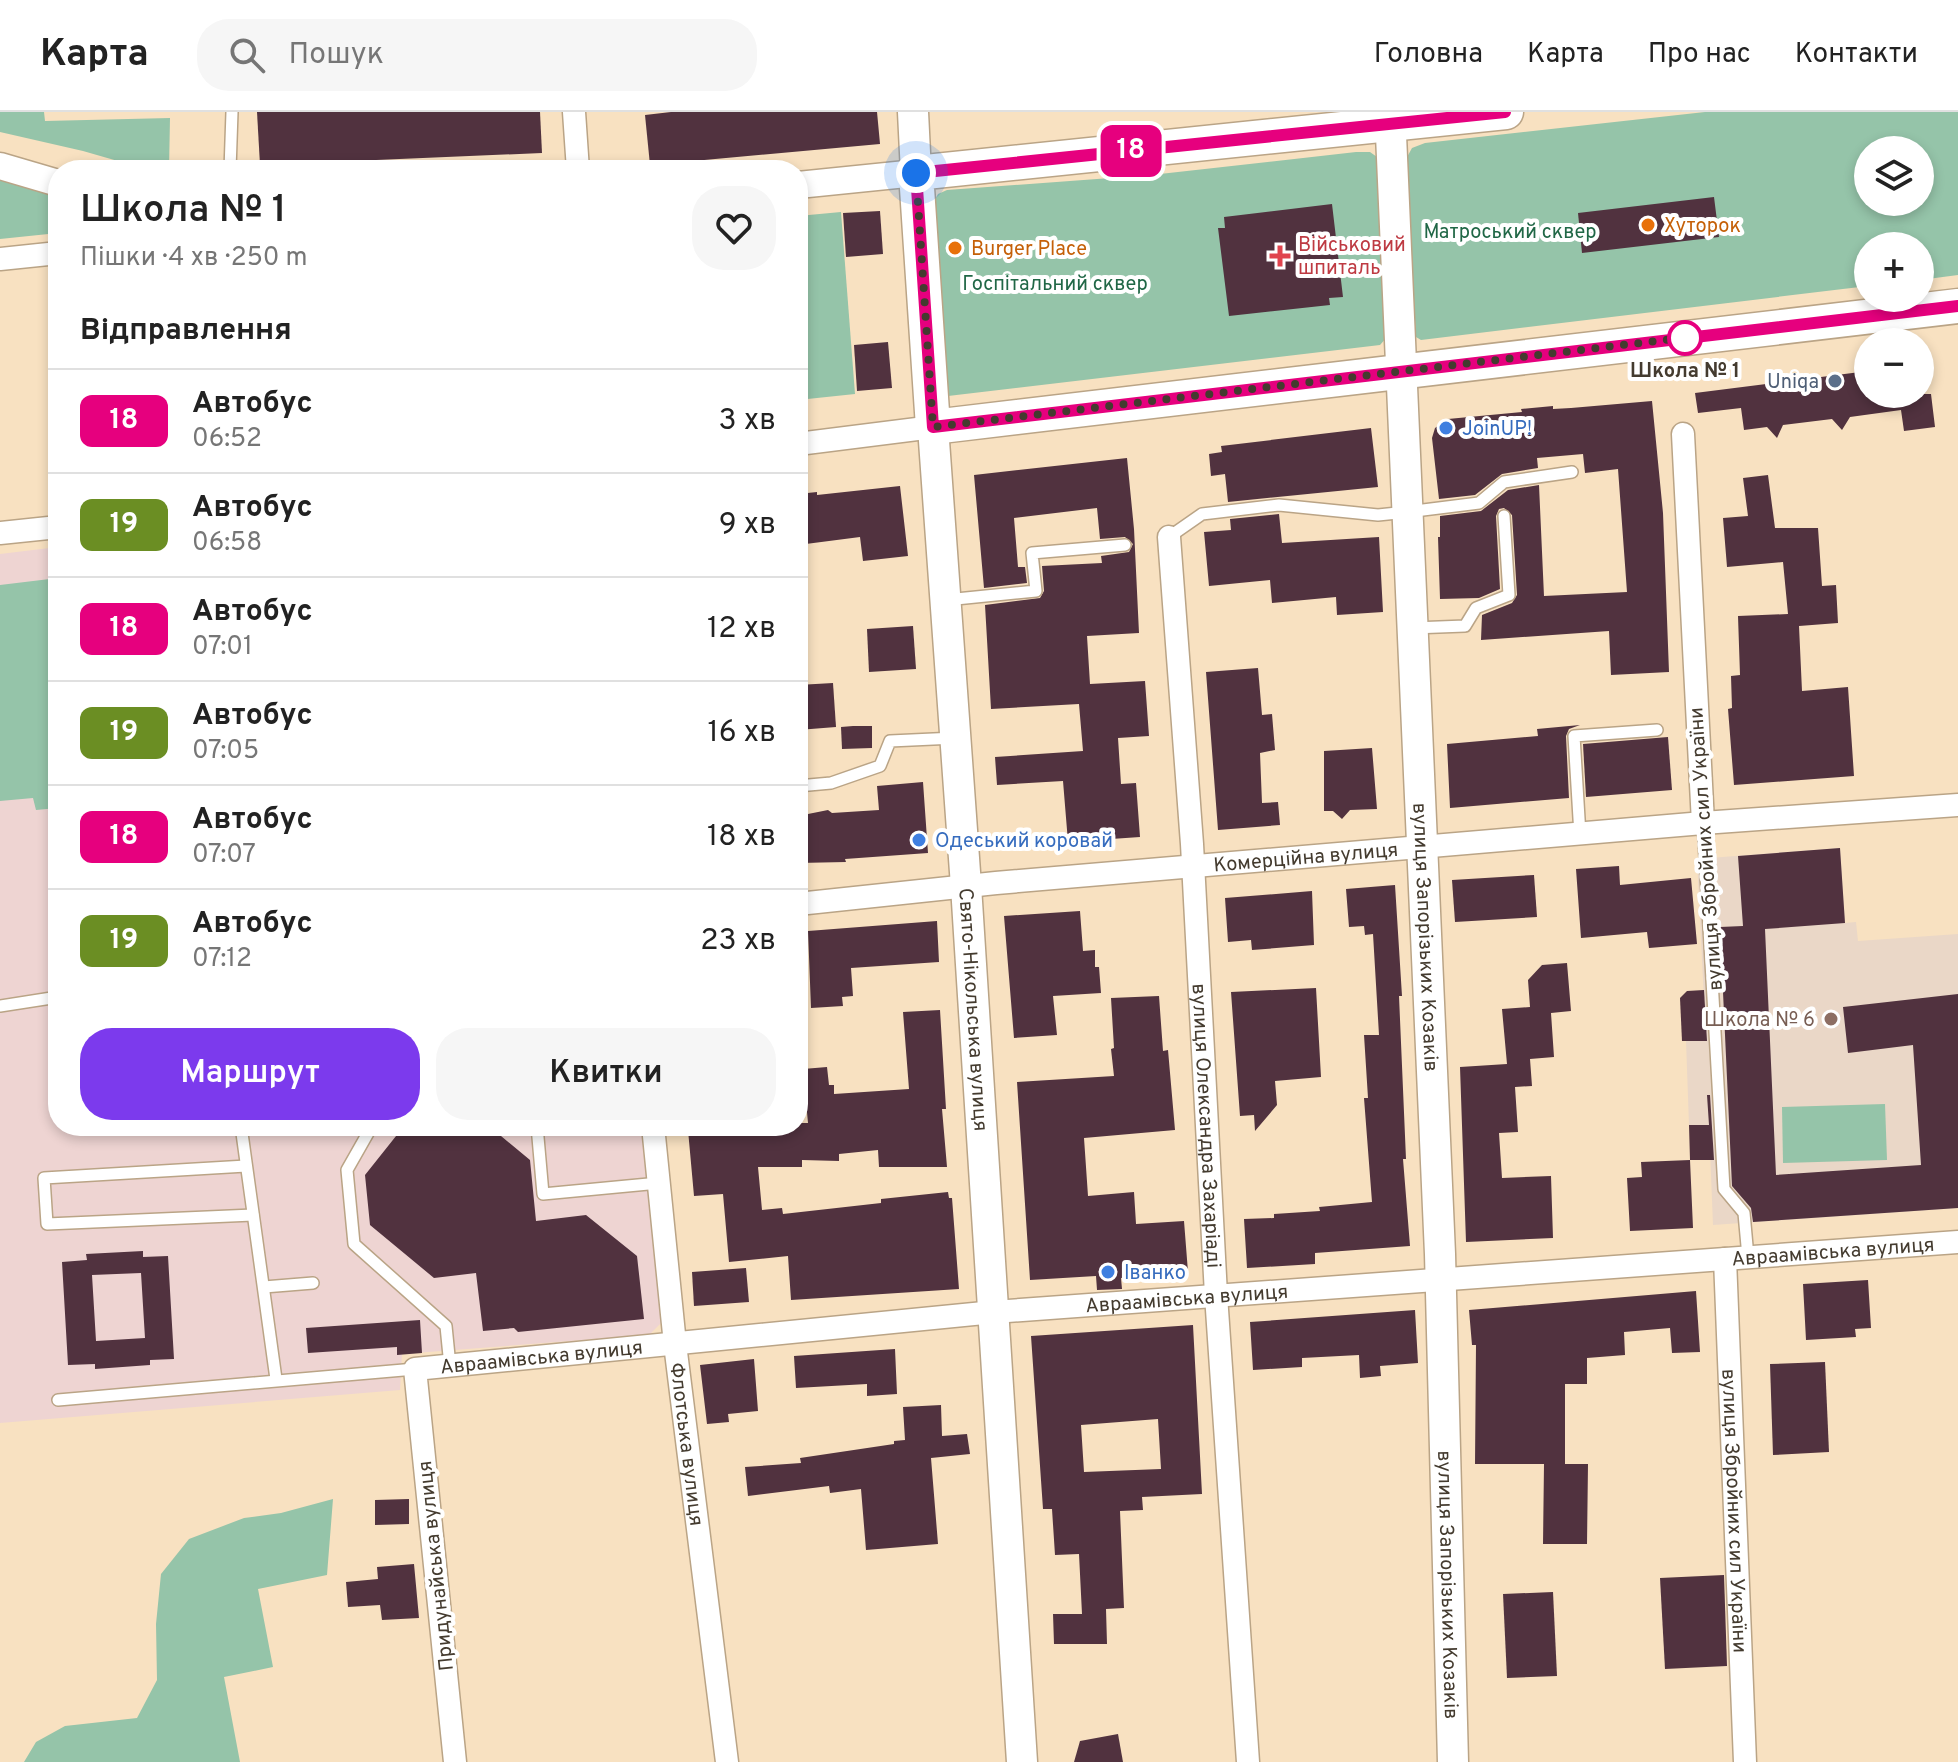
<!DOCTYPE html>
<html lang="uk">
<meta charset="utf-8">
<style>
body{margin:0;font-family:Overpass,sans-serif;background:#f6f6f6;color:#222;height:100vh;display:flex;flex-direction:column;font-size:30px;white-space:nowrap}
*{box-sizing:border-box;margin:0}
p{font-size:26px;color:#767676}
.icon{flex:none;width:44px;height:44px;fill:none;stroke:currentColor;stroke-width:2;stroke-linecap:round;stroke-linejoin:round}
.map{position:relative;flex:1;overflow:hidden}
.sheet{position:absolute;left:48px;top:48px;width:760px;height:976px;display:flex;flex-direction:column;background:#fff;border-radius:32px;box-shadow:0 4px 12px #0003}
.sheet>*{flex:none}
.badge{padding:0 16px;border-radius:12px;font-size:28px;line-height:52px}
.tools{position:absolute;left:1854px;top:24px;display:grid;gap:16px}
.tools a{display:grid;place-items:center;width:80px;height:80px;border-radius:50%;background:#fff;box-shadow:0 4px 12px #0003;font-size:40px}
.you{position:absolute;width:40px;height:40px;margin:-20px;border:6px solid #fff;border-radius:50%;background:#1a73e8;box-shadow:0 0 0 12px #1a73e833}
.map>.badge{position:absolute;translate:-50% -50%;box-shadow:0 0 0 4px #fff}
h2{padding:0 32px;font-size:30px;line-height:72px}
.round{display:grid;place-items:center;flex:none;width:84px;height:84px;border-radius:32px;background:#f6f6f6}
.headline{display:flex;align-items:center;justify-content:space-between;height:136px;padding:0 32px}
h1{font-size:38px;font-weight:600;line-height:60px}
.primary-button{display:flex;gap:16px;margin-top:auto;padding:16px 32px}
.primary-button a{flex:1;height:92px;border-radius:32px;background:#7c3aed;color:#fff;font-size:32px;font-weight:600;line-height:92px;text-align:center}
.primary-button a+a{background:#f6f6f6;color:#222}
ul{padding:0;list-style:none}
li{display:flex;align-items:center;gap:24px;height:104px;padding:0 32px;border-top:2px solid #e0e0e0}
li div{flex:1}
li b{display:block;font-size:30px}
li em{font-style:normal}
li .badge{min-width:88px;font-weight:700;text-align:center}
header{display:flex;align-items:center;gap:48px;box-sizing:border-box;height:112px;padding:0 40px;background:#fff;border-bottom:2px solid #e0e0e0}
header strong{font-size:38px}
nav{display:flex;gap:44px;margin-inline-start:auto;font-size:28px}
.search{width:560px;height:72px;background:#f6f6f6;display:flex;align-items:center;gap:20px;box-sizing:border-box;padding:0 28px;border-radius:32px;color:#767676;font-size:30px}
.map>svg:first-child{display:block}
.commercial{fill:#eed4d2}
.education{fill:#ead7c7}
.green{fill:#95c4a9;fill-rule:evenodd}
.building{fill:#51323f;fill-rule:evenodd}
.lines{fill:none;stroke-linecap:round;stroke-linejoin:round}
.service-casing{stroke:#baa486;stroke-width:14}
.minor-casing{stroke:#baa486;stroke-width:25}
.tertiary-casing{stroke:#baa486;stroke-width:29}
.secondary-casing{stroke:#baa486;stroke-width:33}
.primary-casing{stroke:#baa486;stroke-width:37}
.service{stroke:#fff;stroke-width:11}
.minor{stroke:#fff;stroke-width:22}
.tertiary{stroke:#fff;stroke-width:26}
.secondary{stroke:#fff;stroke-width:30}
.primary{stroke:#fff;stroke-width:34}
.line-casing{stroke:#fff;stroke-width:18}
.line{stroke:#e6007e;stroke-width:12}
.walk{stroke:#443b2f;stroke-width:8;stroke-dasharray:0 14.4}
.food-dot{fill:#e8710a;stroke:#fff;stroke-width:3}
.health-dot{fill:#e0444e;stroke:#fff;stroke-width:3}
.stop-dot{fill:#fff;stroke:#e6007e;stroke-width:4}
.service-dot{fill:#5c6f8a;stroke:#fff;stroke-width:3}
.shop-dot{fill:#3f7fe0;stroke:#fff;stroke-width:3}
.education-dot{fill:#8d6e63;stroke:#fff;stroke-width:3}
.labels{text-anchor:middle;stroke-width:8;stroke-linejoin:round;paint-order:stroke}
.food-label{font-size:20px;fill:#c56008;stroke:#fff;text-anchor:start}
.park-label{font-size:20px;fill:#206746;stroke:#fff}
.health-label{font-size:20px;fill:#be3a42;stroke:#fff;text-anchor:start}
.stop-label{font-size:20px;font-weight:bold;fill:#443b2f;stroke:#fff}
.service-label{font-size:20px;fill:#4e5e75;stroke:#fff;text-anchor:end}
.shop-label{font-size:20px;fill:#366cbe;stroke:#fff;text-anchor:start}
.street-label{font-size:20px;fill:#443b2f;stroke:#fff}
.education-label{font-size:20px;fill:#785e54;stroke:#fff;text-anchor:end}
</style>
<header>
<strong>Карта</strong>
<div class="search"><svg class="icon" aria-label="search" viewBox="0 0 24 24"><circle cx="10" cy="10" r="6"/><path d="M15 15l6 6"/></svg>Пошук</div>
<nav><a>Головна</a><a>Карта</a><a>Про нас</a><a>Контакти</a></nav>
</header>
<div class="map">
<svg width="1958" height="1650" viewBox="0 0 1958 1650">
<rect width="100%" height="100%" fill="#f8e1c1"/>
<polygon class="commercial" points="58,435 58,1014 641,1014 662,1210 649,1223 402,1242 400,1278 0,1311 0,442"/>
<polygon class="education" points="1840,736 1845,811 1856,810 1858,829 1958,822 1958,1096 1713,1113 1709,1013 1689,1013 1686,929 1706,928 1697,747"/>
<g class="green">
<polygon points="0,0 44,0 45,9 170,6 169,58 149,58 83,39 0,20"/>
<path d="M1705 0H1958V163L1920 168V134H1868V174L1421 228 1416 225 1406 47 1412 36 1425 31ZM1868 38H1920V90H1868Z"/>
<polygon points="1356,40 1370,40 1377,45 1387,225 1380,233 948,284 932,93 938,82 947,78 1151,63"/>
<polygon points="0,65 58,81 58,121 0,127"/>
<polygon points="841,100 855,282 798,288 798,104"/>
<polygon points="58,466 58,696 36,698 33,686 0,689 0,473"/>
<polygon points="1885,992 1887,1048 1783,1051 1782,995"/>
<polygon points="333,1387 327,1463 258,1477 273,1555 224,1565 240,1650 24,1650 36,1630 65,1614 137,1606 157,1568 156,1512 161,1462 189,1427 244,1406 281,1401"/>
</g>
<g class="building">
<polygon points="257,0 540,0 542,41 260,53"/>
<polygon points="671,0 877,0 880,32 650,53 645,3"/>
<polygon points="1714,85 1719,125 1582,141 1578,101"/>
<polygon points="1332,92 1343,185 1329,186 1330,193 1229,204 1218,116 1225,116 1224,105"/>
<polygon points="880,99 883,142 846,145 843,101"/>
<polygon points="888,230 892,276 857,279 854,233"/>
<polygon points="1868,259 1868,282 1931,282 1935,315 1904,319 1901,298 1850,305 1842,318 1832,307 1783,313 1777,326 1767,315 1744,318 1741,296 1698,301 1695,281"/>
<polygon points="1652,289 1663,401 1669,560 1611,563 1609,519 1481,528 1482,503 1512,491 1517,483 1512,403 1504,396 1499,397 1496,404 1500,477 1479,486 1440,487 1438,425 1440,425 1440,404 1481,399 1508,378 1539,373 1544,484 1627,480 1618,357 1585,361 1583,342 1537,346 1538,356 1502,362 1475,383 1439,387 1432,326 1435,316 1448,307 1522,300 1521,297 1553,294 1553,297 1571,296"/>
<polygon points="1371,316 1378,375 1228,390 1225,362 1211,364 1209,342 1222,340 1221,334"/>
<polygon points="1127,346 1134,417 1139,521 1087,524 1090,572 1145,569 1149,624 1118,626 1121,672 1136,671 1140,725 1068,730 1063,669 997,673 995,645 1083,639 1079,592 991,597 985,493 1040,486 1044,479 1042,454 1102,451 1101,444 1129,440 1133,432 1125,425 1100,427 1097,396 1014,406 1018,455 1025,455 1027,471 984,476 974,363"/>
<polygon points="1768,363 1775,416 1818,416 1822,474 1836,473 1838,511 1799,514 1802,579 1848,575 1854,664 1734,673 1728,597 1732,596 1731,564 1740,563 1738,504 1788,502 1783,450 1727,455 1723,406 1748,404 1743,366"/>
<polygon points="900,374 908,444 863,449 860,425 798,433 798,382 817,380 817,383"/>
<polygon points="1279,402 1282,431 1379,425 1383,500 1337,503 1336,485 1272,491 1270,468 1209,474 1204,420 1231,418 1230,407"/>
<polygon points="913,514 916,557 869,560 867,517"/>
<polygon points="1258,556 1262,603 1272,602 1275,638 1260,641 1262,691 1278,690 1280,713 1218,718 1206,560"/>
<polygon points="833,571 836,615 798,618 798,573"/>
<polygon points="1580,613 1569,617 1566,624 1569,686 1450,696 1447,632 1538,624 1537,617"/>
<polygon points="853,614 872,614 872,636 842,637 841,615"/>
<polygon points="1668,625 1672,678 1586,685 1583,632"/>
<polygon points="1372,636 1377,697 1350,698 1342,707 1333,699 1324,699 1324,639"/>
<polygon points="923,670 928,741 845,747 846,750 798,751 798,704 828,698 832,701 879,698 877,674"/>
<polygon points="1840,736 1845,811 1765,817 1776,1063 1921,1053 1913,933 1848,941 1843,895 1958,882 1958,1096 1753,1110 1751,1096 1732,1074 1720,815 1743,814 1738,744"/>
<polygon points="1619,754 1620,773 1691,766 1697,832 1649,836 1647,820 1581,826 1576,757"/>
<polygon points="1534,763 1537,805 1455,810 1452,768"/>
<polygon points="1395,773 1402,884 1399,884 1406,1047 1403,1047 1410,1134 1315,1141 1315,1152 1247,1156 1244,1107 1274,1106 1274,1102 1320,1099 1319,1095 1372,1090 1364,986 1368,986 1364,923 1379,923 1373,822 1365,823 1364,814 1349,815 1346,777"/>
<polygon points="1312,779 1314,833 1252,838 1251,828 1228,830 1225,786"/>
<polygon points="1080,799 1083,839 1095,838 1095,855 1099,855 1101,881 1053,884 1057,923 1014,926 1004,804"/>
<polygon points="937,809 939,850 851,856 853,884 842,885 843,894 811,896 808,819"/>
<polygon points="1567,851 1571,899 1551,901 1554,945 1530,947 1532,974 1515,975 1518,1020 1499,1021 1502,1066 1551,1064 1553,1126 1466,1130 1460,955 1507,952 1502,897 1530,895 1528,868 1542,853"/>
<polygon points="1316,876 1321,965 1275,969 1277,993 1255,1019 1254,1003 1240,1004 1231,880"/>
<polygon points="1704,878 1707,929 1682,929 1680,886 1687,879"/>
<polygon points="1159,884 1163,939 1168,938 1175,1018 1084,1026 1088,1084 1134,1080 1136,1112 1184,1109 1188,1160 1121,1166 1122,1177 1097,1178 1096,1164 1030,1168 1017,970 1114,964 1111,937 1114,936 1111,886"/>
<polygon points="940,898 946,997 942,997 947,1055 879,1055 878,1038 839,1042 839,1049 802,1048 802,1055 758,1055 762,1098 782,1096 783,1102 881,1091 881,1087 948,1080 949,1086 952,1086 959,1177 791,1188 788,1144 729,1150 723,1082 694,1084 688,1018 737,1014 798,1014 798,1011 808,1011 803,957 827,955 829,973 834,973 834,982 909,977 903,900"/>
<polygon points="1707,983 1710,983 1714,1048 1690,1048 1689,1013 1709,1013"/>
<polygon points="404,1014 489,1014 530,1048 536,1109 586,1103 637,1144 644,1207 518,1220 514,1216 483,1219 476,1161 434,1166 370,1113 365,1063"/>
<polygon points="1690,1048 1693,1116 1630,1119 1627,1066 1642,1065 1641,1050"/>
<path d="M143 1139V1145L168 1144 174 1247 150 1248V1253L95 1257V1252L68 1253 62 1150 87 1148 86 1142ZM141 1161 145 1226 96 1229 92 1163Z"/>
<polygon points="746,1156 749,1190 694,1194 692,1160"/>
<polygon points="1868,1168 1871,1216 1855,1217 1856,1225 1806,1228 1803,1172"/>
<polygon points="1696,1179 1700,1240 1672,1241 1670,1216 1624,1220 1625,1243 1587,1246 1587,1272 1565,1272 1565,1352 1588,1352 1587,1432 1543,1432 1544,1352 1475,1352 1476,1233 1472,1233 1469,1198"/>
<polygon points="1415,1198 1418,1251 1380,1254 1381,1264 1360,1266 1359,1243 1302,1246 1302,1255 1253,1258 1250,1210"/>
<polygon points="420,1208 422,1241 397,1243 397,1235 308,1241 306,1216"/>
<path d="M1193 1213 1202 1382 1142 1385 1143 1398 1120 1399 1124 1496 1106 1497 1107 1532H1054L1053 1502H1082L1079 1442 1055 1443 1052 1397H1043L1031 1224ZM1158 1307 1161 1357 1084 1360 1081 1313Z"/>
<polygon points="895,1237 897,1282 867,1284 867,1272 796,1276 794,1244"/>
<polygon points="754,1247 758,1299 728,1302 729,1310 707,1312 700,1253"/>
<polygon points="1825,1250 1829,1340 1773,1343 1770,1252"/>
<polygon points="941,1293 942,1324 967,1322 970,1342 931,1346 938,1432 866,1438 861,1377 830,1381 829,1374 748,1384 745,1355 801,1351 800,1346 894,1332 894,1329 905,1328 903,1295"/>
<polygon points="409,1387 409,1412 375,1413 375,1388"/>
<polygon points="414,1452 419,1506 382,1508 380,1493 348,1495 346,1470 378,1467 377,1455"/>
<polygon points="1724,1463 1727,1554 1665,1557 1660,1466"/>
<polygon points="1553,1480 1557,1564 1507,1566 1503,1482"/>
<polygon points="1118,1622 1123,1650 1074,1650 1080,1629"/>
</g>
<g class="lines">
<g class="service-casing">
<g id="service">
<polyline points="230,58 232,0"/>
<polyline points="1169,425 1202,402 1279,393 1378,403 1407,400 1479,391 1504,370 1572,360"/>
<polyline points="946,488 1036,479 1032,441 1125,433"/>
<polyline points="1413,516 1465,514 1476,496 1509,483 1504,404"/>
<polyline points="798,674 831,671 880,654 890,629 955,626"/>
<polyline points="1703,711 1724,1077 1744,1101 1748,1145"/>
<polyline points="1580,723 1574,624 1657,618"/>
<polyline points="0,894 58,885"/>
<polyline points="241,1014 276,1267"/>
<polyline points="372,1014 347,1058 354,1132 446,1214 450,1254"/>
<polyline points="537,1014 543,1082 659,1071"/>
<polyline points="246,1054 44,1066 47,1112 253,1103"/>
<polyline points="264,1175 313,1171"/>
<polyline points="58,1288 415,1257"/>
</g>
</g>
<g class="minor-casing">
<g id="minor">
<polyline points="574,0 578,58"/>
<polyline points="0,147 58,141"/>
<polyline points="1683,322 1703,711"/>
<polyline points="798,332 933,315"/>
<polyline points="0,421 58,415"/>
<path id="s1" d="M1169 425 1192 732 1216 1183 1248 1650"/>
<path id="s2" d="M798 792 996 771 1703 711 1958 693"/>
<path id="s3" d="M653 1014 675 1232 727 1650"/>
<path id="s4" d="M1725 1147 1745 1650"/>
<path id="s5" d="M455 1650 415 1257 994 1200 1958 1130"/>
</g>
</g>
<g class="tertiary-casing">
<g id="tertiary">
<polyline points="0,54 58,71"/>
<polyline points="798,73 916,61"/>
</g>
</g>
<g class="secondary-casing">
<g id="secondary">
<polyline points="913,0 916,61"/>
<path id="s6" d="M1390 0 1440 1142 1453 1650"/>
<path id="s7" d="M933 315 966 774 1022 1650"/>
</g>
</g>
<g class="primary-casing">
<polyline id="primary" points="1506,0 916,61 933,315 1958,194"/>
</g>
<use href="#service" class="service"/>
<use href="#minor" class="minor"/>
<use href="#tertiary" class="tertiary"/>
<use href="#secondary" class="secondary"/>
<use href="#primary" class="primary"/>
</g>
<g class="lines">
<g class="line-casing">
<polyline id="line" points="1505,0 916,61 933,315 1958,194"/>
</g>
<use href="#line" class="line"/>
<polyline class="walk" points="916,61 933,315 1690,225 1685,226"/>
</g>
<g class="food-dot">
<circle cx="1648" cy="113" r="8"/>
<circle cx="955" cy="136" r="8"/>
</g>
<path class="health-dot" d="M1276 132h8v8h8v8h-8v8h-8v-8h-8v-8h8z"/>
<circle class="stop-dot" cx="1685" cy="226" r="16"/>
<circle class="service-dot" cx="1835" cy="269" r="8"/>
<g class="shop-dot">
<circle cx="1446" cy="316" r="8"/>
<circle cx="919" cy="728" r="8"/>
<circle cx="1108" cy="1160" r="8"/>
</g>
<circle class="education-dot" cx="1831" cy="907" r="8"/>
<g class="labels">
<g class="food-label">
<text x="1664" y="120">Хуторок</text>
<text x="971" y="143">Burger Place</text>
</g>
<g class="park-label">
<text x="1510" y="126">Матроський сквер</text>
<text x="1055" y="178">Госпітальний сквер</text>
</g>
<g class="health-label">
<text x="1298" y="139">Військовий<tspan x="1298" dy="23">шпиталь</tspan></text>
</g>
<g class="stop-label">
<text x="1685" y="265">Школа № 1</text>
</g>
<g class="service-label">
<text x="1819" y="276">Uniqa</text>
</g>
<g class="shop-label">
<text x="1462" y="323">JoinUP!</text>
<text x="935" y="735">Одеський коровай</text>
<text x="1124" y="1167">Іванко</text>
</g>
<g class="street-label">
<text transform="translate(1705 737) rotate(-94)" y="7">вулиця Збройних сил України</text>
<text dy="7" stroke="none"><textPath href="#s2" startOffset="510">Комерційна вулиця</textPath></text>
<text dy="7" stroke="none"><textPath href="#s6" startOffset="826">вулиця Запорізьких Козаків</textPath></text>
<text dy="7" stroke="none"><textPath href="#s7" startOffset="584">Свято-Нікольська вулиця</textPath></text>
<text dy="7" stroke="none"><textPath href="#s1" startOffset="590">вулиця Олександра Захаріаді</textPath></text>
<text dy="7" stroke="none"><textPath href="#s5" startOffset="1818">Авраамівська вулиця</textPath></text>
<text dy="7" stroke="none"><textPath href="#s5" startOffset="1170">Авраамівська вулиця</textPath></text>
<text dy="7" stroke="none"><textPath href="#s5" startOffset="522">Авраамівська вулиця</textPath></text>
<text dy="7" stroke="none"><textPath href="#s3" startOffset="320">Флотська вулиця</textPath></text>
<text dy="7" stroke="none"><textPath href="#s4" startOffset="252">вулиця Збройних сил України</textPath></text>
<text transform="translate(435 1454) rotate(-96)" y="7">Придунайська вулиця</text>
<text dy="7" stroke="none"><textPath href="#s6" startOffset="1474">вулиця Запорізьких Козаків</textPath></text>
</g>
<g class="education-label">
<text x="1815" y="914">Школа № 6</text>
</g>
</g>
</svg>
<div class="tools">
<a><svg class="icon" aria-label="layers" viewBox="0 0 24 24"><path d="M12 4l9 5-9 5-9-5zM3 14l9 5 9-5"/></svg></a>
<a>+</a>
<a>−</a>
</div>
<div class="you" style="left:916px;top:61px"></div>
<b class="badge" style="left:1131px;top:39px;background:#e6007e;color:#fff">18</b>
<section class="sheet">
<div class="headline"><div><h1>Школа № 1</h1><p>Пішки · 4 хв · 250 m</p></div><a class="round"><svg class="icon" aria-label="heart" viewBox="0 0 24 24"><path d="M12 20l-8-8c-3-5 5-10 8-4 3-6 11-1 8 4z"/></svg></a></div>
<h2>Відправлення</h2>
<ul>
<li><span class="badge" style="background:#e6007e;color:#fff">18</span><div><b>Автобус</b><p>06:52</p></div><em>3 хв</em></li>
<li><span class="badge" style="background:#6b8e23;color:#fff">19</span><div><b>Автобус</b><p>06:58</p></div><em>9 хв</em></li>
<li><span class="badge" style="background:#e6007e;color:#fff">18</span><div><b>Автобус</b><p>07:01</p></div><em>12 хв</em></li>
<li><span class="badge" style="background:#6b8e23;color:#fff">19</span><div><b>Автобус</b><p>07:05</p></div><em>16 хв</em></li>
<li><span class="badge" style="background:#e6007e;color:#fff">18</span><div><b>Автобус</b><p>07:07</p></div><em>18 хв</em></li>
<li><span class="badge" style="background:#6b8e23;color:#fff">19</span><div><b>Автобус</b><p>07:12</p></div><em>23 хв</em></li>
</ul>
<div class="primary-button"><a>Маршрут</a><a>Квитки</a></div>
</section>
</div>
